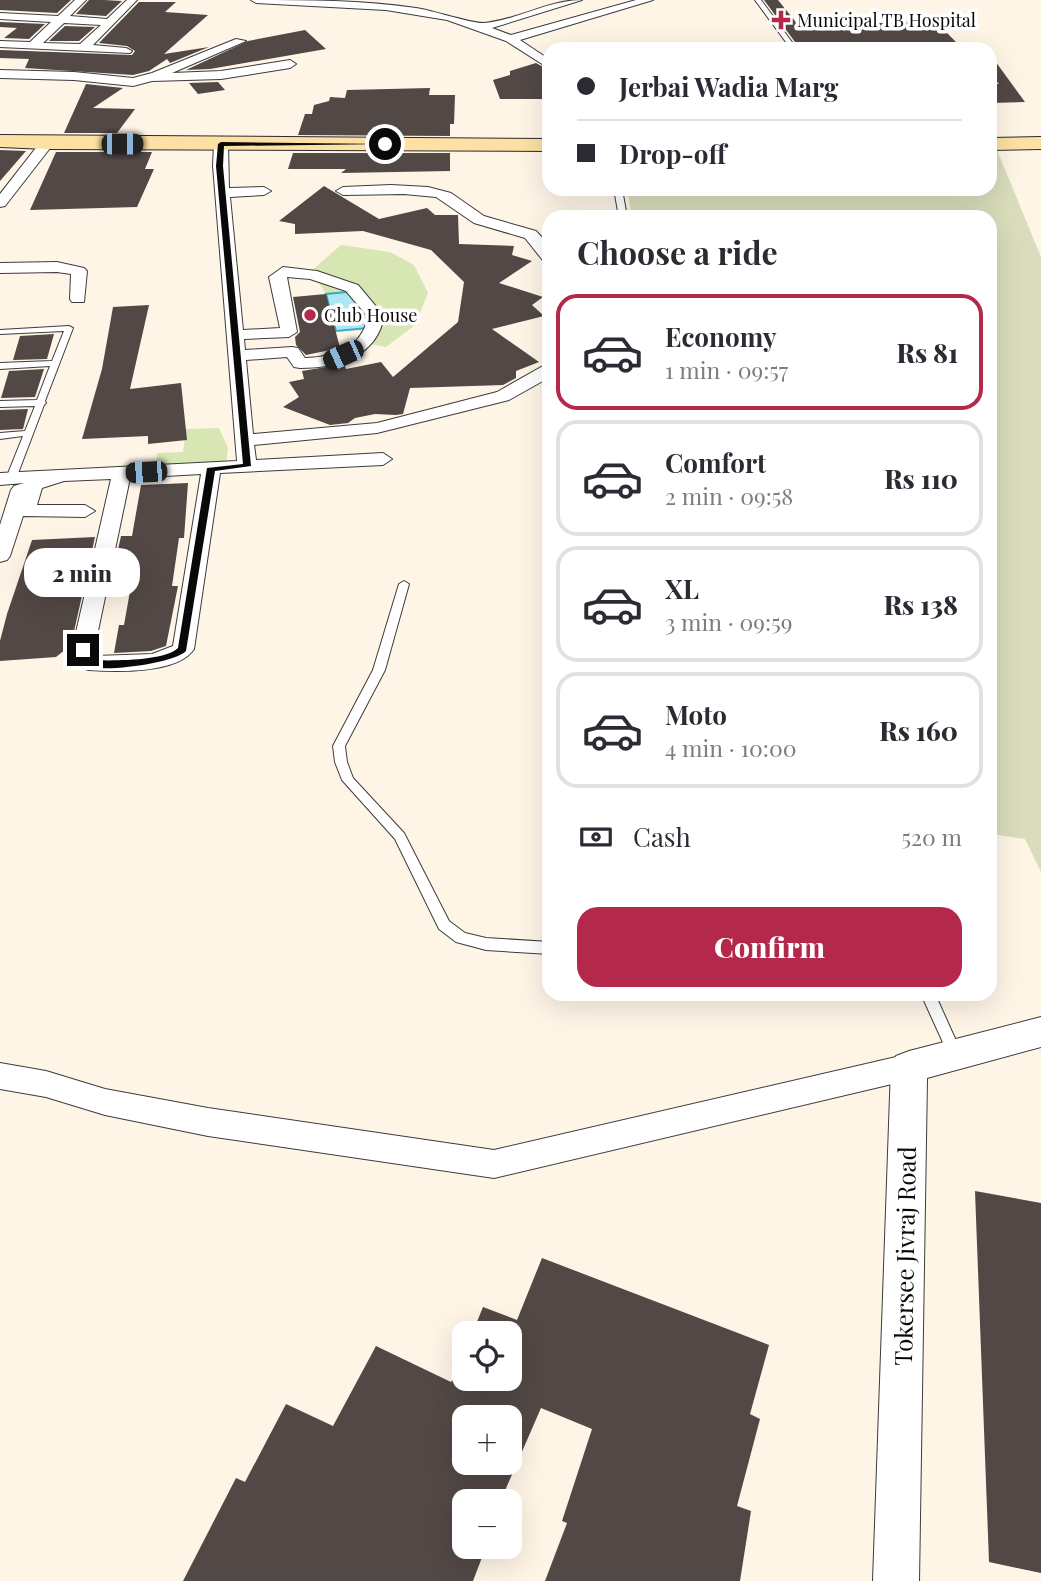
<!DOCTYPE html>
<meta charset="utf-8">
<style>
body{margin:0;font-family:"Playfair Display",serif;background:#f2f2f3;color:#2b2b33;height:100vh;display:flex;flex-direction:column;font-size:26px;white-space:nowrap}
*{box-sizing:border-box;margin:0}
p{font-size:23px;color:#7c7c81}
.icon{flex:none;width:38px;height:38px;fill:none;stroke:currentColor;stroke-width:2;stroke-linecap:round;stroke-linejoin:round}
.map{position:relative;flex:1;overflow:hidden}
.drawer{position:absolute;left:542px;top:210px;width:455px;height:791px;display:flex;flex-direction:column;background:#fff;border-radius:21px;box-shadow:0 7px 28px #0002}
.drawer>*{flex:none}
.banner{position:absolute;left:542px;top:42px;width:455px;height:154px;border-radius:21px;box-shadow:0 7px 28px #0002;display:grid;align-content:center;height:154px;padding:0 35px;background:#fff}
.fabs{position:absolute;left:452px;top:1321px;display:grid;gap:14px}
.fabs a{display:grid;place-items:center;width:70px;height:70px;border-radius:14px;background:#fff;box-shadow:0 7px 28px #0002;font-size:35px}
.end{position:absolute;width:32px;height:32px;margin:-16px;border:9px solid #090909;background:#fff;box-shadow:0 0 0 4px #fff}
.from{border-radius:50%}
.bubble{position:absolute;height:49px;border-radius:21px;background:#fff;box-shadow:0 7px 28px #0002;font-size:23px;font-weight:800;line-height:49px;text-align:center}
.car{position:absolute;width:21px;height:42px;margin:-21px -10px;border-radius:9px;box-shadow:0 0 5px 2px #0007;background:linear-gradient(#222 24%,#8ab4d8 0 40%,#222 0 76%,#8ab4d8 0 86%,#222 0)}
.banner b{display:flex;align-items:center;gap:24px;height:66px;font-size:26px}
.banner b+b{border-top:2px solid #e1e1e2}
.banner i{width:18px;height:18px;background:#2b2b33}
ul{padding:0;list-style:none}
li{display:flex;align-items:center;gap:21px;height:116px;margin:0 14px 10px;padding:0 21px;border:4px solid #e1e1e2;border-radius:21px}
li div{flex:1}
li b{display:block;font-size:26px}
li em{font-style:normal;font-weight:800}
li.on{border-color:#b3284b}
li>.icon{width:63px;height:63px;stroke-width:1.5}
h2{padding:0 35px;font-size:32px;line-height:84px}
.pay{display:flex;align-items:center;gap:18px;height:77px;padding:0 35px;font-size:26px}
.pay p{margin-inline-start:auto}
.cta{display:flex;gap:14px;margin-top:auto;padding:14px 35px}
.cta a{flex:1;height:80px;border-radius:21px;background:#b3284b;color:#fff;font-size:28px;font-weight:800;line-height:80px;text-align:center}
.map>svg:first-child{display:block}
</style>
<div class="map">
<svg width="1041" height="1581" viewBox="0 0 1041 1581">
<rect width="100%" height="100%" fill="#fef5e7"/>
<!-- green -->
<g fill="#d8e6b3">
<polygon points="341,245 390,252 414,265 428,293 415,325 386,347 359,342 368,328 358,291 326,294 311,271"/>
<polygon points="219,428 228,448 226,466 156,469 157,453 183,452 186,429"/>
</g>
<!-- cemetery -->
<polygon fill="#d9ddbb" points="991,150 997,150 1041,257 1041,872 1025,839 991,834 990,217 632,217 627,189 990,189"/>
<!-- water -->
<polygon fill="#aee7f3" stroke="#37abc8" stroke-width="2" points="358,291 368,328 336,331 326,294"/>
<!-- building -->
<g fill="#524846" fill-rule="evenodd">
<polygon points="0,0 71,0 57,13 0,10"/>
<polygon points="89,0 104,0 122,1 106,16 76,14"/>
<polygon points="764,0 778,0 799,26 935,21 957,43 809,49 805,45 798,46"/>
<polygon points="139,2 176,2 165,12 208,15 164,54 209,47 170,63 167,59 149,71 133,75 25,68 29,59 0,58 0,50 132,55 135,51 127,46 99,43"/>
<polygon points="0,22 45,24 29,39 4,38 17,28 0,27"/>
<polygon points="65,26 95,27 79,41 49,41"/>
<polygon points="305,30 326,49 210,69 186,70 248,41"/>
<polygon points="990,54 1025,102 990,103 990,89 999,83 990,80"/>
<polygon points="536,63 550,71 550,99 500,99 493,80 510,75 510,71"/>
<polygon points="218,82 225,90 198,94 189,83"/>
<polygon points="86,84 123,88 93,108 135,109 117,133 64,133"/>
<polygon points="430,88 429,95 455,95 454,124 450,124 450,136 298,135 305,114 312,114 314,105 329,101 330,97 345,98 347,90"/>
<polygon points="0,150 26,151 0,181"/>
<polygon points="56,152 152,152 145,169 154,169 137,207 30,210"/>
<polygon points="293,153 450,153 450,171 341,173 346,169 288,169"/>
<polygon points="324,186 379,219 427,208 435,215 458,215 459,244 514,246 512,255 532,261 499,283 543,297 532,305 544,316 492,329 539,362 516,371 516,378 503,385 410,388 403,414 396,415 375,414 355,418 348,423 330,425 283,407 299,397 289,382 304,379 302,371 344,364 346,369 381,362 393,377 458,322 464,282 431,250 363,231 295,234 295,224 279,221"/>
<polygon points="326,294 340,348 306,355 296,345 295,337 300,332 293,297"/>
<polygon points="149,305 130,389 181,383 187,440 148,444 148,436 82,439 102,369 113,307"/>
<polygon points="54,334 47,359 13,360 20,336"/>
<polygon points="44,369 35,397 1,398 9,371"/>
<polygon points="28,409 23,429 0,430 0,410"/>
<polygon points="188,483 184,538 179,538 172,586 178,586 166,646 151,651 114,653 119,625 124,625 132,580 111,581 121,536 132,536 141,485"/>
<polygon points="95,537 71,645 56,657 0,661 0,641 7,614 32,540"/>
<polygon points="975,1191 1041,1203 1041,1573 989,1562"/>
<path d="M542 1258 769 1345 750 1414 760 1419 737 1506 751 1511 740 1581H545L567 1523 562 1521 592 1429 541 1408 500 1502H464V1547H486L473 1581H183L236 1478 245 1482 286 1404 333 1426 376 1346 451 1382 453 1379H509V1334H472L483 1307 517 1320ZM464 1418H509V1463H464Z"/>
</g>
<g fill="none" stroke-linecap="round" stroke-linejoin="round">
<!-- service casing -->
<g stroke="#3c3c3c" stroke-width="2">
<g id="service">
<polygon points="755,0 761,0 797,49 791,49"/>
<polygon points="990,83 993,82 996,84 990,87"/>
<polygon points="614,189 622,189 627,217 619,217"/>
<polygon points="69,326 73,328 45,401 46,403 44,405 17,476 12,479 9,478 7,476 23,436 0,439 0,433 25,431 35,406 0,407 0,401 37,400 50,366 0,369 0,363 52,361 64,331 0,334 0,330"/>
<polygon points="404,581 409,584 385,670 345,746 347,762 353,778 404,833 449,921 465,933 486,938 550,942 550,954 486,950 456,942 439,929 395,839 342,780 335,762 333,746 373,670 399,584"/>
<polygon points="921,994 935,994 962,1054 960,1058 955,1060 950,1058"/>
</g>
</g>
<!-- minor casing -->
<g stroke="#3c3c3c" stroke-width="2">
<g id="minor">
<path d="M75 0H86L70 16 107 19 127 0H137L93 45 126 48 132 51 130 53 0 47V41L30 42 51 22 0 19V13L58 16ZM64 23 101 25 80 44 43 43Z"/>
<path d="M251 0C306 0 361 0 416 8 431 10 473 24 484 23 518 20 548 0 582 0L492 28 511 35 636 0H653L520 40 550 60V69L506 41 447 20 386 10 256 3Z"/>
<polygon points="236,39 246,41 172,73 221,71 290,60 296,64 290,68 221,79 152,81 133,86 74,80 0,78 0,70 74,72 133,78 152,73"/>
<polygon points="47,139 54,143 5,206 0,207 0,194 42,140"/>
<path d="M221 140 228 144 229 188 264 187 271 191 264 195 230 197 243 330 280 328 269 277 283 267 317 271 358 285 384 316C377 357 337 368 300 368L294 367 287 357 246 360 253 434 377 423 497 392 550 362V377L509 400 377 433 254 445 256 460 383 453 392 459 383 465 220 473 194 649C178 674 115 672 89 670 79 668 72 661 72 650L111 479 64 481 42 488 37 505H85L95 511 85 517 23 516 10 556 7 560 0 562V525L11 490 14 486 24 483 0 485V473L237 461 213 166 214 144ZM287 277 310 279 346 291 368 317C361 349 335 357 305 358L298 348 292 347 245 350 244 339 289 337 297 332ZM201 474 173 646 152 654 95 656 94 650 130 478Z"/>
<polygon points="391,185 428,187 451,193 484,216 536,231 550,246 550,264 545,263 525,238 474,223 436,197 404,194 343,195 336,191 343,187"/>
<polygon points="57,262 84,268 87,271 84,302 72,302 70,299 71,274 57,272 0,273 0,263"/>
<polygon points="909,1054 919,1058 924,1067 919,1076 909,1080 494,1178 208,1136 105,1115 46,1097 0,1089 0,1063 46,1071 105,1089 208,1108 494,1150"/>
</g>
</g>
<!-- tertiary casing -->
<g stroke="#3c3c3c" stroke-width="2">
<polygon id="tertiary" points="1041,1017 1041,1047 927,1078 919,1581 873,1581 891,1067 896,1056 909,1051"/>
</g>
<!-- secondary casing -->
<g stroke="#2b2b2b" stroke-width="2">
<g id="secondary">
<polygon points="0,135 550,139 550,151 47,149 0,147"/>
<polygon points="1041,137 1041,149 990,150 990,138"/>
</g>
</g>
<!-- service -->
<use href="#service" fill="#fff" fill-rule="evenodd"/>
<!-- minor -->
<use href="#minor" fill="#fff" fill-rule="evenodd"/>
<!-- tertiary -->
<use href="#tertiary" fill="#fff" fill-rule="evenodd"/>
<!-- secondary -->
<use href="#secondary" fill="#fce0a4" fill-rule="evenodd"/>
</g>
<!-- route -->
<path fill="#090909" d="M221 142 388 144 224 146 223 166 251 466 215 471 186 651C175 663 99 674 85 665 83 664 79 658 78 656L80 647H87L92 660C111 661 165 661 178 648L207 468 243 464 216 166 218 144Z"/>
<!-- markers -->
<g fill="#b3284b" stroke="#fff" stroke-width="2.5">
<path d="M777.5 9.5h7v7h7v7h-7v7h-7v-7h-7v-7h7z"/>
<circle cx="310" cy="315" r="7"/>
</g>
<g text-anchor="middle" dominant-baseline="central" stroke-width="7" stroke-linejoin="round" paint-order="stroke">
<!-- far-poi labels -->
<g font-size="18" fill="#090909" stroke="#fff" text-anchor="start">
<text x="797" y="20">Municipal TB Hospital</text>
<text x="324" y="315">Club House</text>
</g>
<!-- near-street labels -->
<g font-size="24" fill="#090909" stroke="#fff">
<text transform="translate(904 1256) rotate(-89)">Tokersee Jivraj Road</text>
</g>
</g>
</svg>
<div class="fabs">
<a><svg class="icon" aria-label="locate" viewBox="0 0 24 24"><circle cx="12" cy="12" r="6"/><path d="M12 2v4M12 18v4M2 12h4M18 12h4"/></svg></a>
<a>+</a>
<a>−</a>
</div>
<i class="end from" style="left:385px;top:144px"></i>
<i class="end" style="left:83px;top:650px"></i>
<div class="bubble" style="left:24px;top:548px;width:116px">2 min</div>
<i class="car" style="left:122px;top:144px;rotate:90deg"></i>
<i class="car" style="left:343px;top:355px;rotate:246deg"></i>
<i class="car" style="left:146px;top:472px;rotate:267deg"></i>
<div class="banner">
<b><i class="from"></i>Jerbai Wadia Marg</b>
<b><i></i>Drop-off</b>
</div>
<section class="drawer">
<h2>Choose a ride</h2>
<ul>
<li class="on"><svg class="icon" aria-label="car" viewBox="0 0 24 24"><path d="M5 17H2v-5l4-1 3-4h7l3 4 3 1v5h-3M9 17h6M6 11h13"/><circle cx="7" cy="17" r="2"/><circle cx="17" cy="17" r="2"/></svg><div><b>Economy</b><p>1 min · 09:57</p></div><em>Rs 81</em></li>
<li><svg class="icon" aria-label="car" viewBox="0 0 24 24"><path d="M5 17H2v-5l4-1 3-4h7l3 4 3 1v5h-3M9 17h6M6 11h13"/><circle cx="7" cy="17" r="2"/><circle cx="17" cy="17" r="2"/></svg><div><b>Comfort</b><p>2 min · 09:58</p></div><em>Rs 110</em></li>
<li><svg class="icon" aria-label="car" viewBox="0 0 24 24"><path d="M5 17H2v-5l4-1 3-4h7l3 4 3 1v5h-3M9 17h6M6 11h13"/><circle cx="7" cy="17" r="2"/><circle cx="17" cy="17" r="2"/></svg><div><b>XL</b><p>3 min · 09:59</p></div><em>Rs 138</em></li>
<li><svg class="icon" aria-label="car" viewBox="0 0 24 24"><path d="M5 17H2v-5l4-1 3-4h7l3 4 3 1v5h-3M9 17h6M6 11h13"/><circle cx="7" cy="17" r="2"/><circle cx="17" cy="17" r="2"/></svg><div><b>Moto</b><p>4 min · 10:00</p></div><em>Rs 160</em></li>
</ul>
<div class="pay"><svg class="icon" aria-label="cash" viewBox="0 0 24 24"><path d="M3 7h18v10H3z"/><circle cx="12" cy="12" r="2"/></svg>Cash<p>520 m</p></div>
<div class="cta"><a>Confirm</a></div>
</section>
</div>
